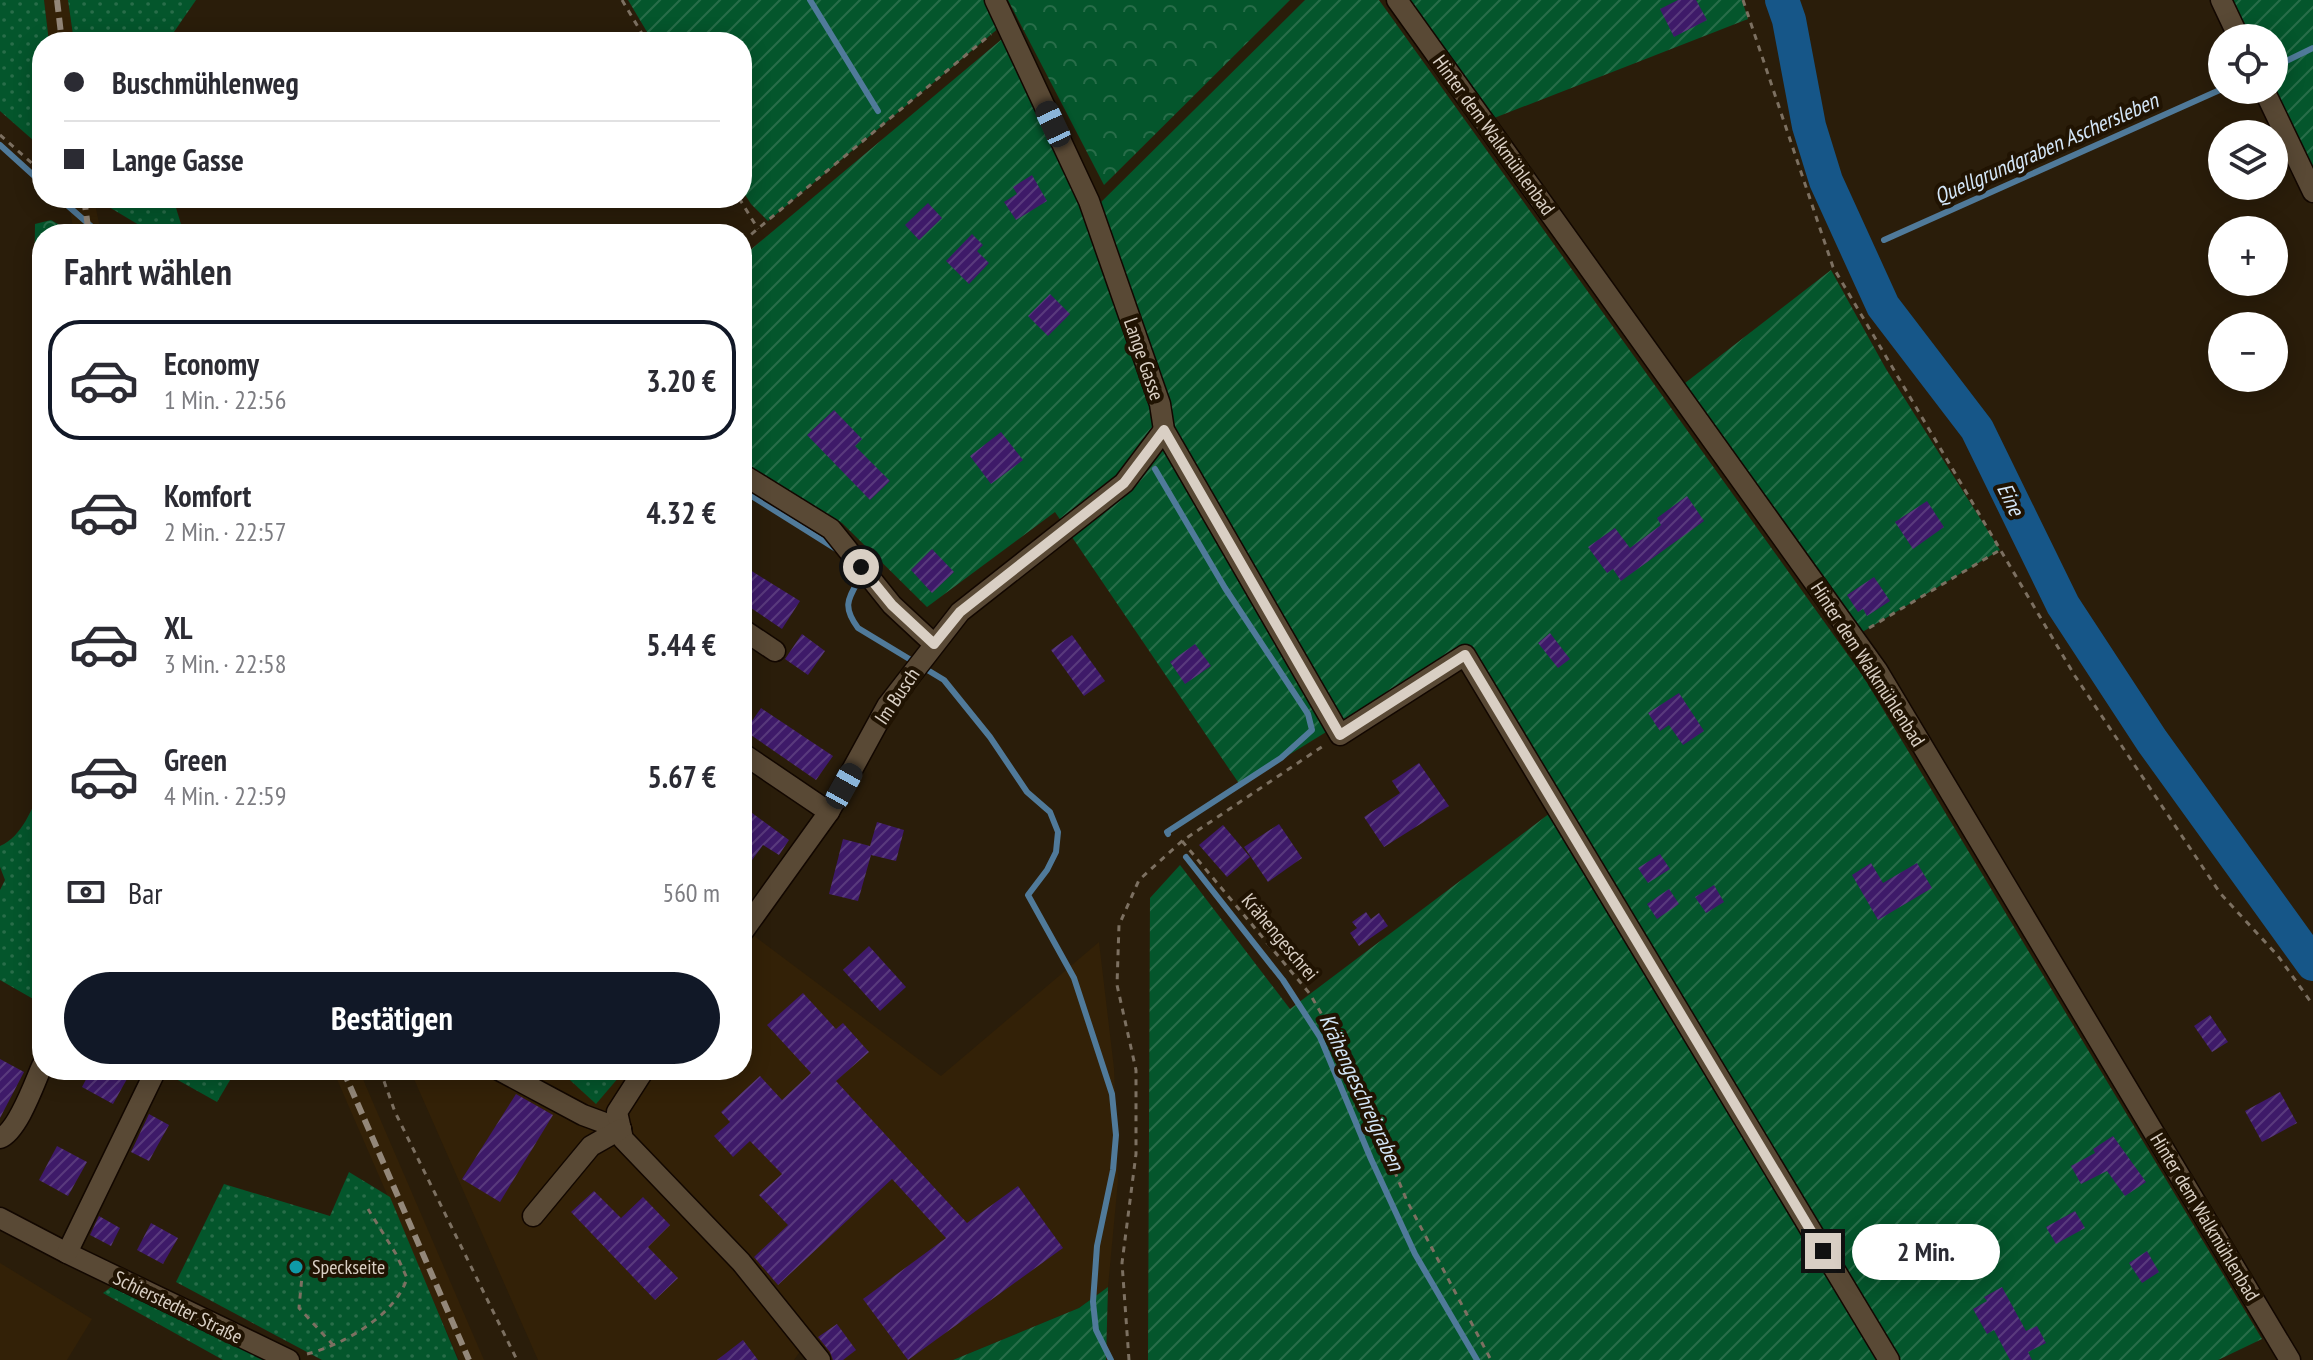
<!DOCTYPE html>
<html lang="de">
<meta charset="utf-8">
<style>
body{margin:0;font-family:"PT Sans Narrow",sans-serif;background:#f7f7f7;color:#2b2b33;height:100vh;display:flex;flex-direction:column;font-size:30px;white-space:nowrap}
*{box-sizing:border-box;margin:0}
p{font-size:26px;color:#7c7c81}
.icon{flex:none;width:44px;height:44px;fill:none;stroke:currentColor;stroke-width:2;stroke-linecap:round;stroke-linejoin:round}
.map{position:relative;flex:1;overflow:hidden}
.sheet{position:absolute;left:32px;top:224px;width:720px;height:856px;display:flex;flex-direction:column;background:#fff;border-radius:32px;box-shadow:0 4px 20px #0003}
.sheet>*{flex:none}
.banner{position:absolute;left:32px;top:32px;width:720px;height:176px;border-radius:32px;box-shadow:0 4px 20px #0003;display:grid;align-content:center;height:176px;padding:0 32px;background:#fff}
.fabs{position:absolute;left:2208px;top:24px;display:grid;gap:16px}
.fabs a{display:grid;place-items:center;width:80px;height:80px;border-radius:50%;background:#fff;box-shadow:0 4px 20px #0003;font-size:40px}
.end{position:absolute;width:36px;height:36px;margin:-18px;border:10px solid #d9cfc4;background:#111;box-shadow:0 0 0 4px #111}
.from{border-radius:50%}
.bubble{position:absolute;height:56px;border-radius:28px;background:#fff;box-shadow:0 4px 20px #0003;font-size:26px;font-weight:700;line-height:56px;text-align:center}
.car{position:absolute;width:24px;height:48px;margin:-24px -12px;border-radius:10px;box-shadow:0 0 6px 2px #0007;background:linear-gradient(#222 24%,#8ab4d8 0 40%,#222 0 76%,#8ab4d8 0 86%,#222 0)}
.banner b{display:flex;align-items:center;gap:28px;height:76px;font-size:30px}
.banner b+b{border-top:2px solid #e1e1e2}
.banner i{width:20px;height:20px;background:#2b2b33}
ul{padding:0;list-style:none}
li{display:flex;align-items:center;gap:24px;height:120px;margin:0 16px 12px;padding:0 16px;border:4px solid transparent;border-radius:32px}
li div{flex:1}
li b{display:block;font-size:30px}
li em{font-style:normal;font-weight:700}
li.selected{border-color:#111827}
li>.icon{width:72px;height:72px;stroke-width:1.5}
h2{padding:0 32px;font-size:36px;line-height:96px}
.pay{display:flex;align-items:center;gap:20px;height:88px;padding:0 32px;font-size:30px}
.pay p{margin-inline-start:auto}
.cta{display:flex;gap:16px;margin-top:auto;padding:16px 32px}
.cta a{flex:1;height:92px;border-radius:48px;background:#111827;color:#fff;font-size:32px;font-weight:700;line-height:92px;text-align:center}
.map>svg:first-child{display:block}
</style>
<div class="map">
<svg width="2313" height="1360" viewBox="0 0 2313 1360">
<defs>
<pattern id="grass-dots" width="8" height="8" patternUnits="userSpaceOnUse" patternTransform="scale(2)"><rect width="8" height="8" fill="#04562c"/><path d="M2 2h.1M6 6h.1" fill="none" stroke="#286d49" stroke-width="1.8" stroke-linecap="round"/></pattern>
<pattern id="forest-crowns" width="20" height="18" patternUnits="userSpaceOnUse" patternTransform="scale(2)"><rect width="20" height="18" fill="#04562c"/><path d="M2 6a3 3 0 1 1 6 0M12 15a3 3 0 1 1 6 0" fill="none" stroke="#286d49"/></pattern>
<pattern id="garden-furrows" width="10" height="10" patternUnits="userSpaceOnUse" patternTransform="scale(2)"><rect width="10" height="10" fill="#04562c"/><path d="M-1 1l2-2M0 10L10 0M9 11l2-2" fill="none" stroke="#286d49"/></pattern>
<pattern id="building-hatch" width="6" height="6" patternUnits="userSpaceOnUse" patternTransform="scale(2)"><rect width="6" height="6" fill="#3e1a69"/><path d="M-1 1l2-2M0 6l6-6M5 7l2-2" fill="none" stroke="#593a7d"/></pattern>
</defs>
<rect width="100%" height="100%" fill="#2a1d0a"/>
<!-- built -->
<g fill="#332107">
<polygon points="44,0 68,0 74,42 49,42"/>
<polygon points="68,198 94,198 101,234 74,234"/>
<polygon points="745,929 941,1076 1099,942 1114,1068 1118,1181 1108,1287 1079,1308 953,1360 818,1360 806,1343 794,1360 538,1360 410,1070 559,1070 596,1103 625,1070 742,1070 742,933"/>
<polygon points="333,1070 359,1070 484,1360 459,1360"/>
<polygon points="0,1263 92,1319 67,1360 0,1360"/>
</g>
<!-- grass -->
<g fill="url(#grass-dots)">
<polygon points="0,0 44,0 49,42 42,42 42,148 0,111"/>
<polygon points="68,0 196,0 167,42 74,42"/>
<polygon points="94,198 173,198 184,234 154,234"/>
<path d="M42 788V1004L0 980V890L5 880 0 867V846C23 836 31 809 42 788Z"/>
<polygon points="160,1070 236,1070 217,1102"/>
<polygon points="559,1070 625,1070 596,1104"/>
<polygon points="349,1172 390,1197 458,1360 322,1360 176,1282 224,1184 330,1216"/>
<polygon points="111,1287 271,1360 223,1360 103,1293"/>
</g>
<!-- forest -->
<g fill="url(#forest-crowns)">
<polygon points="1008,0 1290,0 1104,185"/>
<polygon points="51,220 70,231 71,234 42,234 42,441 34,412 33,385 35,224"/>
</g>
<!-- garden -->
<g fill="url(#garden-furrows)">
<polygon points="628,0 995,0 1006,22 768,221 751,204 742,190 742,42 653,42"/>
<polygon points="1305,0 1379,0 1863,676 2262,1339 2218,1360 1148,1360 1150,898 1180,865 1290,1009 1562,804 1466,646 1240,785 1055,512 927,607 842,523 742,463 742,257 1002,39 1088,215"/>
<polygon points="1397,0 1742,0 1748,19 1484,122"/>
<polygon points="2227,0 2313,0 2313,177 2274,90 2274,38 2245,38"/>
<polygon points="1831,270 1886,369 2000,550 1854,637 1676,390"/>
<polygon points="1108,1287 1106,1360 953,1360 1079,1308"/>
</g>
<g fill="none" stroke-linecap="round" stroke-linejoin="round">
<!-- stream -->
<g stroke="#507a9a" stroke-width="6">
<polyline points="810,0 878,111"/>
<polyline points="2280,64 2313,48"/>
<polyline points="0,145 42,183"/>
<polyline points="59,198 100,234"/>
<polyline points="1884,240 2222,89"/>
<polyline points="1155,469 1225,588 1308,714 1312,730 1281,758 1167,832 1168,834"/>
<polyline points="742,490 836,549"/>
<path d="M861 576C849 598 841 605 858 628L944 680 990 737 1027 792 1050 812 1058 832 1056 852 1047 870 1028 895 1074 978 1112 1094 1116 1135 1113 1170 1097 1246 1093 1302 1096 1330 1111 1360"/>
<polyline points="1186,857 1283,980 1320,1037 1371,1159 1415,1254 1477,1360"/>
</g>
<!-- river -->
<polyline stroke="#165688" stroke-width="34" points="1782,0 1789,20 1809,126 1826,181 1883,306 1977,429 2063,605 2152,741 2313,964"/>
</g>
<!-- building -->
<g fill="url(#building-hatch)">
<polygon points="1678,0 1696,0 1707,20 1674,37 1660,9"/>
<polygon points="1032,175 1047,201 1016,220 1004,202 1017,194 1013,187"/>
<polygon points="928,203 942,218 919,240 905,225"/>
<polygon points="972,234 983,245 977,251 989,263 969,284 946,261"/>
<polygon points="1050,294 1070,314 1048,336 1028,316"/>
<polygon points="834,410 862,439 855,446 890,481 870,500 807,435"/>
<polygon points="1001,432 1023,460 991,484 970,456"/>
<polygon points="1687,496 1704,521 1621,581 1613,569 1607,573 1588,547 1615,528 1630,548 1661,525 1657,518"/>
<polygon points="1927,501 1944,527 1913,549 1895,522"/>
<polygon points="932,549 954,572 932,593 911,570"/>
<polygon points="742,565 800,601 782,629 742,602"/>
<polygon points="1874,577 1890,601 1867,616 1863,609 1858,612 1847,595"/>
<polygon points="1550,633 1570,659 1558,668 1538,643"/>
<polygon points="802,634 825,651 808,675 785,659"/>
<polygon points="1072,635 1105,681 1084,696 1051,650"/>
<polygon points="1195,644 1211,666 1185,684 1170,662"/>
<polygon points="1679,693 1704,731 1683,745 1669,725 1660,731 1648,713"/>
<polygon points="761,708 833,756 816,780 745,731"/>
<polygon points="1419,763 1449,806 1384,847 1364,817 1400,793 1392,781"/>
<polygon points="748,810 789,840 779,855 763,845 742,874 742,819"/>
<polygon points="877,822 904,830 896,861 871,855 858,901 829,894 843,839 870,846"/>
<polygon points="1279,824 1302,858 1268,882 1244,847"/>
<polygon points="1223,825 1250,857 1227,877 1199,845"/>
<polygon points="1660,854 1670,869 1648,883 1638,868"/>
<polygon points="1871,863 1883,883 1917,863 1932,888 1878,920 1852,875"/>
<polygon points="1714,885 1724,902 1706,913 1695,897"/>
<polygon points="1669,889 1679,904 1657,919 1647,904"/>
<polygon points="1366,912 1371,919 1379,913 1388,926 1359,946 1350,933 1357,928 1352,922"/>
<polygon points="869,946 906,987 880,1011 843,970"/>
<polygon points="803,993 836,1029 843,1023 869,1052 836,1081 967,1223 1018,1186 1063,1248 908,1360 863,1299 946,1238 892,1179 778,1285 754,1257 788,1225 759,1195 782,1174 750,1141 733,1157 714,1136 730,1122 721,1112 760,1076 782,1100 811,1073 767,1025"/>
<polygon points="2210,1015 2228,1042 2212,1052 2194,1026"/>
<polygon points="0,1059 24,1072 0,1118"/>
<polygon points="91,1070 132,1070 113,1104 82,1087"/>
<polygon points="2280,1092 2297,1123 2262,1142 2245,1111"/>
<polygon points="516,1094 553,1115 500,1202 462,1179"/>
<polygon points="149,1114 169,1125 149,1161 131,1152"/>
<polygon points="2113,1136 2146,1182 2125,1196 2107,1171 2081,1184 2071,1166 2095,1153 2093,1149"/>
<polygon points="57,1146 87,1162 68,1196 39,1180"/>
<polygon points="594,1191 621,1218 643,1197 670,1225 648,1247 678,1278 655,1300 571,1212"/>
<polygon points="2075,1211 2085,1228 2056,1244 2046,1227"/>
<polygon points="99,1216 120,1228 111,1246 90,1235"/>
<polygon points="151,1223 178,1238 163,1264 137,1250"/>
<polygon points="2147,1251 2159,1272 2142,1283 2129,1263"/>
<polygon points="2002,1287 2026,1331 2037,1326 2046,1343 2028,1352 2032,1360 2010,1360 1994,1330 1987,1334 1973,1309 1987,1301 1984,1297"/>
<polygon points="837,1324 856,1350 843,1360 833,1360 830,1352 818,1337"/>
<polygon points="743,1340 758,1360 717,1360"/>
</g>
<g fill="none" stroke-linecap="round" stroke-linejoin="round">
<!-- minor casing -->
<g stroke="#120700" stroke-width="23">
<g id="minor">
<polyline points="995,0 1089,201 1160,404 1164,430 1340,735 1465,655 1889,1360"/>
<polyline points="1397,0 1877,670 2290,1360"/>
<polyline points="2221,0 2239,38"/>
<polyline points="2264,90 2313,192"/>
<polyline points="742,474 831,529 892,605 934,644"/>
<polyline points="742,629 775,651"/>
<polyline points="742,753 829,812"/>
<polyline points="742,933 829,812 887,706 960,612 1124,483 1164,430"/>
<polyline points="499,1070 583,1115 621,1129"/>
<polyline points="644,1070 617,1112 623,1139 741,1262 820,1360"/>
<path d="M0 1138C18 1131 34 1084 42 1066"/>
<polyline points="533,1216 591,1146 621,1129"/>
<polyline points="0,1218 67,1253 289,1360"/>
<polyline points="67,1253 153,1076"/>
</g>
</g>
<!-- path -->
<g stroke="#7c7061" stroke-width="3" stroke-dasharray="6 6" stroke-linecap="butt">
<polyline points="622,0 647,42"/>
<polyline points="1743,0 1833,267 2075,676 2220,893 2278,956 2313,1005"/>
<polyline points="0,135 42,172"/>
<polyline points="739,198 758,229"/>
<polyline points="742,242 991,34"/>
<polyline points="1869,628 2000,550"/>
<polyline points="1182,841 1310,994 1349,1062 1407,1201 1491,1360"/>
<polyline points="380,1070 395,1112 517,1360"/>
<polyline points="298,1270 302,1276 299,1308 335,1347"/>
<path d="M307 1354C343 1345 396 1315 407 1278L396 1254 368 1209"/>
<polyline points="1129,1360 1122,1263 1136,1154 1136,1070 1117,985 1119,925 1139,880 1182,841 1323,746"/>
</g>
<!-- minor -->
<use href="#minor" stroke="#594935" stroke-width="20"/>
<!-- rail -->
<g stroke="#938779" stroke-width="6" stroke-dasharray="12 6" stroke-linecap="butt">
<polyline points="57,0 62,42"/>
<polyline points="84,198 89,234"/>
<polyline points="343,1070 469,1360"/>
</g>
</g>
<g fill="none" stroke-linecap="round" stroke-linejoin="round">
<!-- route -->
<polyline stroke="#d9cfc4" stroke-width="10" points="861,567 892,605 934,644 960,612 1124,483 1164,430 1340,735 1465,655 1823,1251"/>
</g>
<!-- markers -->
<circle fill="#0f9aa8" stroke="#201302" stroke-width="3" cx="296" cy="1267" r="8"/>
<g text-anchor="middle" dominant-baseline="central" stroke-width="8" stroke-linejoin="round" paint-order="stroke">
<!-- street labels -->
<g font-size="20" fill="#d9cfc4" stroke="#201302">
<text transform="translate(1494 135) rotate(54)">Hinter dem Walkmühlenbad</text>
<text transform="translate(1144 359) rotate(71)">Lange Gasse</text>
<text transform="translate(1868 664) rotate(57)">Hinter dem Walkmühlenbad</text>
<text transform="translate(897 696) rotate(-56)">Im Busch</text>
<text transform="translate(1280 937) rotate(50)">Krähengeschrei</text>
<text transform="translate(2205 1217) rotate(59)">Hinter dem Walkmühlenbad</text>
<text transform="translate(178 1307) rotate(26)">Schierstedter Straße</text>
</g>
<!-- poi labels -->
<g font-size="20" fill="#d9cfc4" stroke="#201302" text-anchor="start">
<text x="312" y="1267">Speckseite</text>
</g>
<!-- water labels -->
<g font-size="22" font-style="italic" fill="#d4e7f9" stroke="#201302">
<text transform="translate(2046 148) rotate(-24)">Quellgrundgraben Aschersleben</text>
<text transform="translate(2011 499) rotate(64)">Eine</text>
<text transform="translate(1362 1092) rotate(65)">Krähengeschreigraben</text>
</g>
</g>
</svg>
<div class="fabs">
<a><svg class="icon" aria-label="locate" viewBox="0 0 24 24"><circle cx="12" cy="12" r="6"/><path d="M12 2v4M12 18v4M2 12h4M18 12h4"/></svg></a>
<a><svg class="icon" aria-label="layers" viewBox="0 0 24 24"><path d="M12 4l9 5-9 5-9-5zM3 14l9 5 9-5"/></svg></a>
<a>+</a>
<a>−</a>
</div>
<i class="end from" style="left:861px;top:567px"></i>
<i class="end" style="left:1823px;top:1251px"></i>
<div class="bubble" style="left:1852px;top:1224px;width:148px">2 Min.</div>
<i class="car" style="left:1053px;top:124px;rotate:335deg"></i>
<i class="car" style="left:844px;top:786px;rotate:29deg"></i>
<div class="banner">
<b><i class="from"></i>Buschmühlenweg</b>
<b><i></i>Lange Gasse</b>
</div>
<section class="sheet">
<h2>Fahrt wählen</h2>
<ul>
<li class="selected"><svg class="icon" aria-label="car" viewBox="0 0 24 24"><path d="M5 17H2v-5l4-1 3-4h7l3 4 3 1v5h-3M9 17h6M6 11h13"/><circle cx="7" cy="17" r="2"/><circle cx="17" cy="17" r="2"/></svg><div><b>Economy</b><p>1 Min. · 22:56</p></div><em>3.20 €</em></li>
<li><svg class="icon" aria-label="car" viewBox="0 0 24 24"><path d="M5 17H2v-5l4-1 3-4h7l3 4 3 1v5h-3M9 17h6M6 11h13"/><circle cx="7" cy="17" r="2"/><circle cx="17" cy="17" r="2"/></svg><div><b>Komfort</b><p>2 Min. · 22:57</p></div><em>4.32 €</em></li>
<li><svg class="icon" aria-label="car" viewBox="0 0 24 24"><path d="M5 17H2v-5l4-1 3-4h7l3 4 3 1v5h-3M9 17h6M6 11h13"/><circle cx="7" cy="17" r="2"/><circle cx="17" cy="17" r="2"/></svg><div><b>XL</b><p>3 Min. · 22:58</p></div><em>5.44 €</em></li>
<li><svg class="icon" aria-label="car" viewBox="0 0 24 24"><path d="M5 17H2v-5l4-1 3-4h7l3 4 3 1v5h-3M9 17h6M6 11h13"/><circle cx="7" cy="17" r="2"/><circle cx="17" cy="17" r="2"/></svg><div><b>Green</b><p>4 Min. · 22:59</p></div><em>5.67 €</em></li>
</ul>
<div class="pay"><svg class="icon" aria-label="cash" viewBox="0 0 24 24"><path d="M3 7h18v10H3z"/><circle cx="12" cy="12" r="2"/></svg>Bar<p>560 m</p></div>
<div class="cta"><a>Bestätigen</a></div>
</section>
</div>
